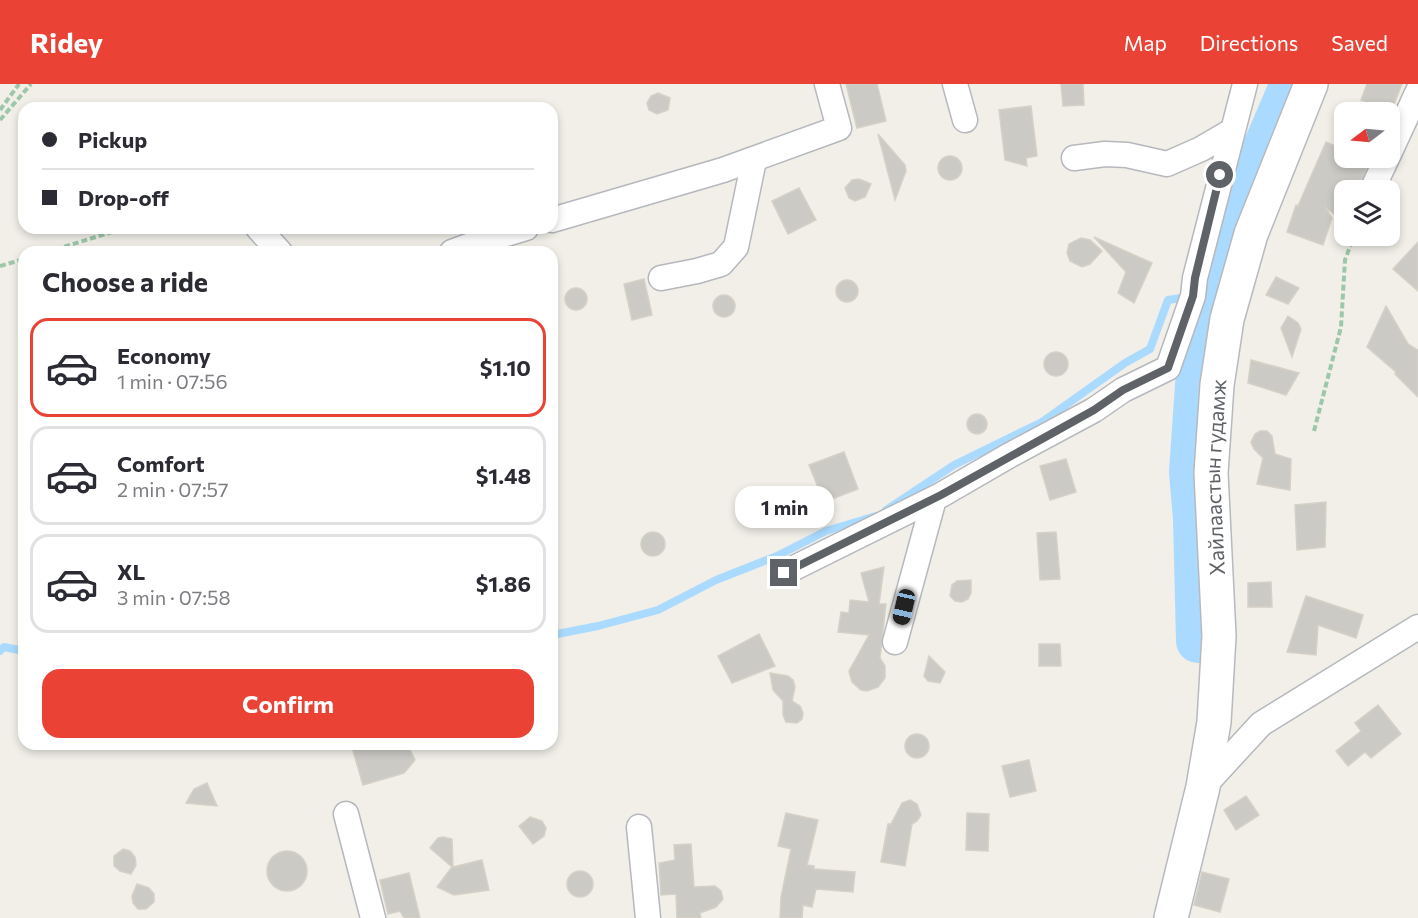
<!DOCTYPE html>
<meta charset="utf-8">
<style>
body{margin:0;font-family:Commissioner,sans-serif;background:#f7f7f7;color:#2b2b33;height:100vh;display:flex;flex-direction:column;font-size:22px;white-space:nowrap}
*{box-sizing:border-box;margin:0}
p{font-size:20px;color:#7c7c81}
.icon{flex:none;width:33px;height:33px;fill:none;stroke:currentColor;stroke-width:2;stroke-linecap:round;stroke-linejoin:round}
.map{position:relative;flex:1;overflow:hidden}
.sheet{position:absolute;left:18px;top:162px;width:540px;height:504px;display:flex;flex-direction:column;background:#fff;border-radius:18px;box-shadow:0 3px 9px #0003}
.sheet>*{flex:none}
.top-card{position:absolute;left:18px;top:18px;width:540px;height:132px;border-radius:18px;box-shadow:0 3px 9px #0003;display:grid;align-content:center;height:132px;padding:0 24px;background:#fff}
.needle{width:39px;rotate:254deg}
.controls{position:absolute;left:1334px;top:18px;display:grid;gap:12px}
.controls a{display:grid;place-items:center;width:66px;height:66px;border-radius:12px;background:#fff;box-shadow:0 3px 9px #0003;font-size:30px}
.end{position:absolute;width:27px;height:27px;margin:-14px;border:8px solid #5f6368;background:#fff;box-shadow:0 0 0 3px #fff}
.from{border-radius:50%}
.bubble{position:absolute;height:42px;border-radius:18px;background:#fff;box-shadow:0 3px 9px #0003;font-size:20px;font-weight:700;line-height:42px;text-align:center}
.car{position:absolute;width:18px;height:36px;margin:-18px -9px;border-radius:8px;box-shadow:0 0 4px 2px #0007;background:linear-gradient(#222 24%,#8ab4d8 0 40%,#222 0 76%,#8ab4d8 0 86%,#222 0)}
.top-card b{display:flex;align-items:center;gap:21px;height:57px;font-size:22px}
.top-card b+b{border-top:2px solid #e1e1e2}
.top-card i{width:15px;height:15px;background:#2b2b33}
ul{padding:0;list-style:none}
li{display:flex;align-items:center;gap:18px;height:99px;margin:0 12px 9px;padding:0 12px;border:3px solid #e1e1e2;border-radius:18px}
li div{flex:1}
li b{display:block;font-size:22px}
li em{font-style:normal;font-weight:700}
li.active{border-color:#ea4335}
li>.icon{width:54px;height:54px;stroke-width:1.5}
h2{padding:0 24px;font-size:27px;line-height:72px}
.primary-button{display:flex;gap:12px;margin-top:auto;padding:12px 24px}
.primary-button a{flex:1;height:69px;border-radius:18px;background:#ea4335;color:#fff;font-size:24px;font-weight:700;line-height:69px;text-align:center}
header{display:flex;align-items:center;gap:36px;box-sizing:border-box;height:84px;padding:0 30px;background:#ea4335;color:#fff}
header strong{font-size:28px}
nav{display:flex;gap:33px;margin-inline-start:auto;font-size:21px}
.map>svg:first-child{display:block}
</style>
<header>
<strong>Ridey</strong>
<nav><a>Map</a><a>Directions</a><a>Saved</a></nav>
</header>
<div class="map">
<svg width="1418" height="834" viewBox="0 0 1418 834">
<rect width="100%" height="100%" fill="#f1efe8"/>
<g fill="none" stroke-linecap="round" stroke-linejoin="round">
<!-- stream -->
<g stroke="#aadaff" stroke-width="8">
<polyline points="886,426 954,381 1042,338 1125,279 1150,265 1168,216 1193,212 1210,203"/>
<polyline points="552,551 598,542 658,526 716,496 777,472 826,447 876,432"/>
<polyline points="0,567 4,563 24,567"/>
</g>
<!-- river -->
<polyline stroke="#aadaff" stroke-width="44" points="1198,557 1195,435 1191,388 1200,258 1211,195 1228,149 1292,0"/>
</g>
<!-- building -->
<g fill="#cccac5" stroke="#d6d1c6" stroke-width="1.5">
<polygon points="846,0 877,0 886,37 857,44"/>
<polygon points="1061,0 1083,0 1084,21 1063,22"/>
<polygon points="1367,0 1402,0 1391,28 1361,16"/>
<polygon points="658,9 670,14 668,26 657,30 649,26 647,19 651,12"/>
<polygon points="1031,22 1037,72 1026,74 1027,82 1005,76 999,26"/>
<polygon points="878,50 905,81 906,87 895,116"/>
<polygon points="1326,58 1344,66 1344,74 1371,74 1357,106 1343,106 1334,130 1325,123 1332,134 1323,161 1287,148 1296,121 1298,122"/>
<circle cx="950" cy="84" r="12"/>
<polygon points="859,95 871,100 865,113 855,117 849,114 845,104 852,96"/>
<polygon points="799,104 816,136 788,150 772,117"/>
<polygon points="1094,153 1152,179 1134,219 1118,209 1126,188"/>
<polygon points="1081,154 1090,156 1102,167 1090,180 1082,183 1070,177 1067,169 1069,160"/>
<polygon points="1418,158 1418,207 1393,185"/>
<polygon points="1276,193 1299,204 1288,220 1266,211"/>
<polygon points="644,195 652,231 632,236 624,200"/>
<circle cx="847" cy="207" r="11"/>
<circle cx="576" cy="215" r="11"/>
<circle cx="724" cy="222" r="11"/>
<polygon points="1386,222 1408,260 1418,266 1418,313 1395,290 1396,288 1367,263"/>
<polygon points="1288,232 1298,239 1301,245 1292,273 1281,244"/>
<circle cx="1056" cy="280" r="12"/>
<polygon points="1251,276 1299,289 1286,311 1248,299"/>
<circle cx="977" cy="340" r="10"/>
<polygon points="1260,347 1267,347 1272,352 1275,370 1291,375 1290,406 1257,400 1263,374 1254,365 1251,358 1255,350"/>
<polygon points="844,368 858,405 824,418 809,381"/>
<polygon points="1066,375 1076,408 1050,416 1040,382"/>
<polygon points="1326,418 1325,463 1297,466 1295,421"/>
<polygon points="1056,448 1060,495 1040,496 1037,449"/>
<circle cx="653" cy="460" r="12"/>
<polygon points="884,483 879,520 886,520 880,574 885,582 885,594 878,603 867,607 861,606 852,598 849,587 869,551 838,548 841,528 849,529 850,516 869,518 861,489"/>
<polygon points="971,496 971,509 968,515 962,518 955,517 950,512 952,501 957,497"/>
<polygon points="1271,498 1272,523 1248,523 1248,499"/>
<polygon points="1306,512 1363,531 1356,554 1318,541 1316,571 1287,568"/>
<polygon points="759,550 775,582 732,599 718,572"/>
<polygon points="1039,560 1060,560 1061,582 1039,582"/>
<polygon points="929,572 945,588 940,599 928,597 924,592"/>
<polygon points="770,589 788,592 793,596 795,603 792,617 800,622 803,629 802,635 797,639 786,638 783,631 783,617 773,606"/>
<polygon points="1378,621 1401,650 1371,674 1365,668 1348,682 1336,667 1361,647 1355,639"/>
<circle cx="917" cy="662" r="12"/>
<polygon points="351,660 404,660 409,664 415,676 404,689 363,701"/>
<polygon points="1029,676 1036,707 1010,713 1002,682"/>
<polygon points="207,699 217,722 186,719 194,705"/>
<polygon points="1246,712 1259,731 1236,746 1224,726"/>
<polygon points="910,716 917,720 921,731 917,737 912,740 905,782 881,778 888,740 891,740 902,719"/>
<polygon points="786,729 818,736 807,781 814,782 814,785 855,788 853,808 816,805 812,823 803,821 802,834 780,834 781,813 791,765 778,762"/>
<polygon points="967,729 989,730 988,767 966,766"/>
<polygon points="530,733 542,737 546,744 544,752 533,760 519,742"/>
<polygon points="443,753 452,755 453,783 482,776 489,806 454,811 437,803 452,783 430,764 438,754"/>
<polygon points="691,760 694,803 715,802 721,807 723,815 716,823 700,829 701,834 677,834 676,810 661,811 659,779 675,776 674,761"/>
<polygon points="123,765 130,767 135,773 136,781 131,790 120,787 114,782 114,772"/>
<circle cx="287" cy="787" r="20"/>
<circle cx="580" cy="800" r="13"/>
<polygon points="1202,788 1229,795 1220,828 1194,821"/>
<polygon points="409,789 420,834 404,834 400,827 388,830 380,796"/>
<polygon points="137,800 149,804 154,810 154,818 146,825 138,825 133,819 132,812"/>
</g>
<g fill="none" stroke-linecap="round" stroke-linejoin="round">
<!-- street casing -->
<g stroke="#b5b8bc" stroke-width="27">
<g id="street">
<polyline points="955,0 965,36"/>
<polyline points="1389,70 1418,7"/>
<polyline points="1074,74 1105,70 1127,71 1167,80 1201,65 1232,47"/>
<polyline points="1372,106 1387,74"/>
<polyline points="552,136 723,86 839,44 827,0"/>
<polyline points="258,144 280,168"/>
<polyline points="452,168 479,158 526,144"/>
<polyline points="661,194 697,187 721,180 736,163 754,76"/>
<polyline points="784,489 941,411 1010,371 1094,326 1123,306 1168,284 1193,212 1195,194 1245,0"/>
<polyline points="895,558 934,415"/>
<polyline points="1203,703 1261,640 1418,543"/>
<polyline points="346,730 373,834"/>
<polyline points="639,743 648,834"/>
</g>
</g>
<!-- secondary casing -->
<g stroke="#b6babf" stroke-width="36">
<g id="secondary">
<path id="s1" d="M1171 834 1203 703 1214 638 1219 552 1211 389 1217 301 1227 235 1251 150 1311 0"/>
</g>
</g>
<!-- path -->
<g stroke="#9cc7a9" stroke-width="4" stroke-dasharray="6 3" stroke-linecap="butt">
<polyline points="0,26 19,0"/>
<polyline points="0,36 31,0"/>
<polyline points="47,168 125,144"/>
<polyline points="0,182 24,175"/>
<polyline points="1314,347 1341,243 1345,176 1354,152"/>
</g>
<!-- street -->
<use href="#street" stroke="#fff" stroke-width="24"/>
<!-- secondary -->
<use href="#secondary" stroke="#fff" stroke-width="33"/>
</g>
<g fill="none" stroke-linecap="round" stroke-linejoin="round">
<!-- route -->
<polyline stroke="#5f6368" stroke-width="8" points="784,489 941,411 1094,326 1123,306 1168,284 1193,212 1195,194 1220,91"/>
</g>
<g text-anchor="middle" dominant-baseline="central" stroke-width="4.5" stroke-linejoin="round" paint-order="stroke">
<!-- street labels -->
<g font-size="21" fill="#5f6368" stroke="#fff">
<text stroke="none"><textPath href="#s1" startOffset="446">Хайлаастын гудамж</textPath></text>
</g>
</g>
</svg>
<div class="controls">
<a><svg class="needle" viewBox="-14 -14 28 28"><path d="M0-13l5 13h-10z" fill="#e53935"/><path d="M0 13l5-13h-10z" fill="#7c7c81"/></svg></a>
<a><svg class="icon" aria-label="layers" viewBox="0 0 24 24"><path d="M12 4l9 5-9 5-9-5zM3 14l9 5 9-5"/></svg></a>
</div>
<i class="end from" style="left:1220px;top:91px"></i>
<i class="end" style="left:784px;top:489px"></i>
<div class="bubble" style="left:735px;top:402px;width:99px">1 min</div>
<i class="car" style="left:904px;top:523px;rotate:193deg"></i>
<div class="top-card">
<b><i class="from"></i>Pickup</b>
<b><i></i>Drop-off</b>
</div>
<section class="sheet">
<h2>Choose a ride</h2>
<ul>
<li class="active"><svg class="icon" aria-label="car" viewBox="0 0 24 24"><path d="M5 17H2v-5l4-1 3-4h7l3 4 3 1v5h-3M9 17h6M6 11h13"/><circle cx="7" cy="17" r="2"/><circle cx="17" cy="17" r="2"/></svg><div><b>Economy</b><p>1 min · 07:56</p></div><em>$1.10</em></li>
<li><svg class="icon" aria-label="car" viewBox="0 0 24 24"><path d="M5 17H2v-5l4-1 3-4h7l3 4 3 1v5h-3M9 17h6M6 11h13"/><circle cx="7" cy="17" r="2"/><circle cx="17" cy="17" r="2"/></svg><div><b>Comfort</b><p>2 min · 07:57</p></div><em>$1.48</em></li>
<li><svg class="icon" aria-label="car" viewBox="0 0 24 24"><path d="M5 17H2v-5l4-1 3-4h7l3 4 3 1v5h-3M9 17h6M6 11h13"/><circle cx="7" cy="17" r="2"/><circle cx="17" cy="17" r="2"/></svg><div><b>XL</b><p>3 min · 07:58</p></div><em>$1.86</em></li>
</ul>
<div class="primary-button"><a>Confirm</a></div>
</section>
</div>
